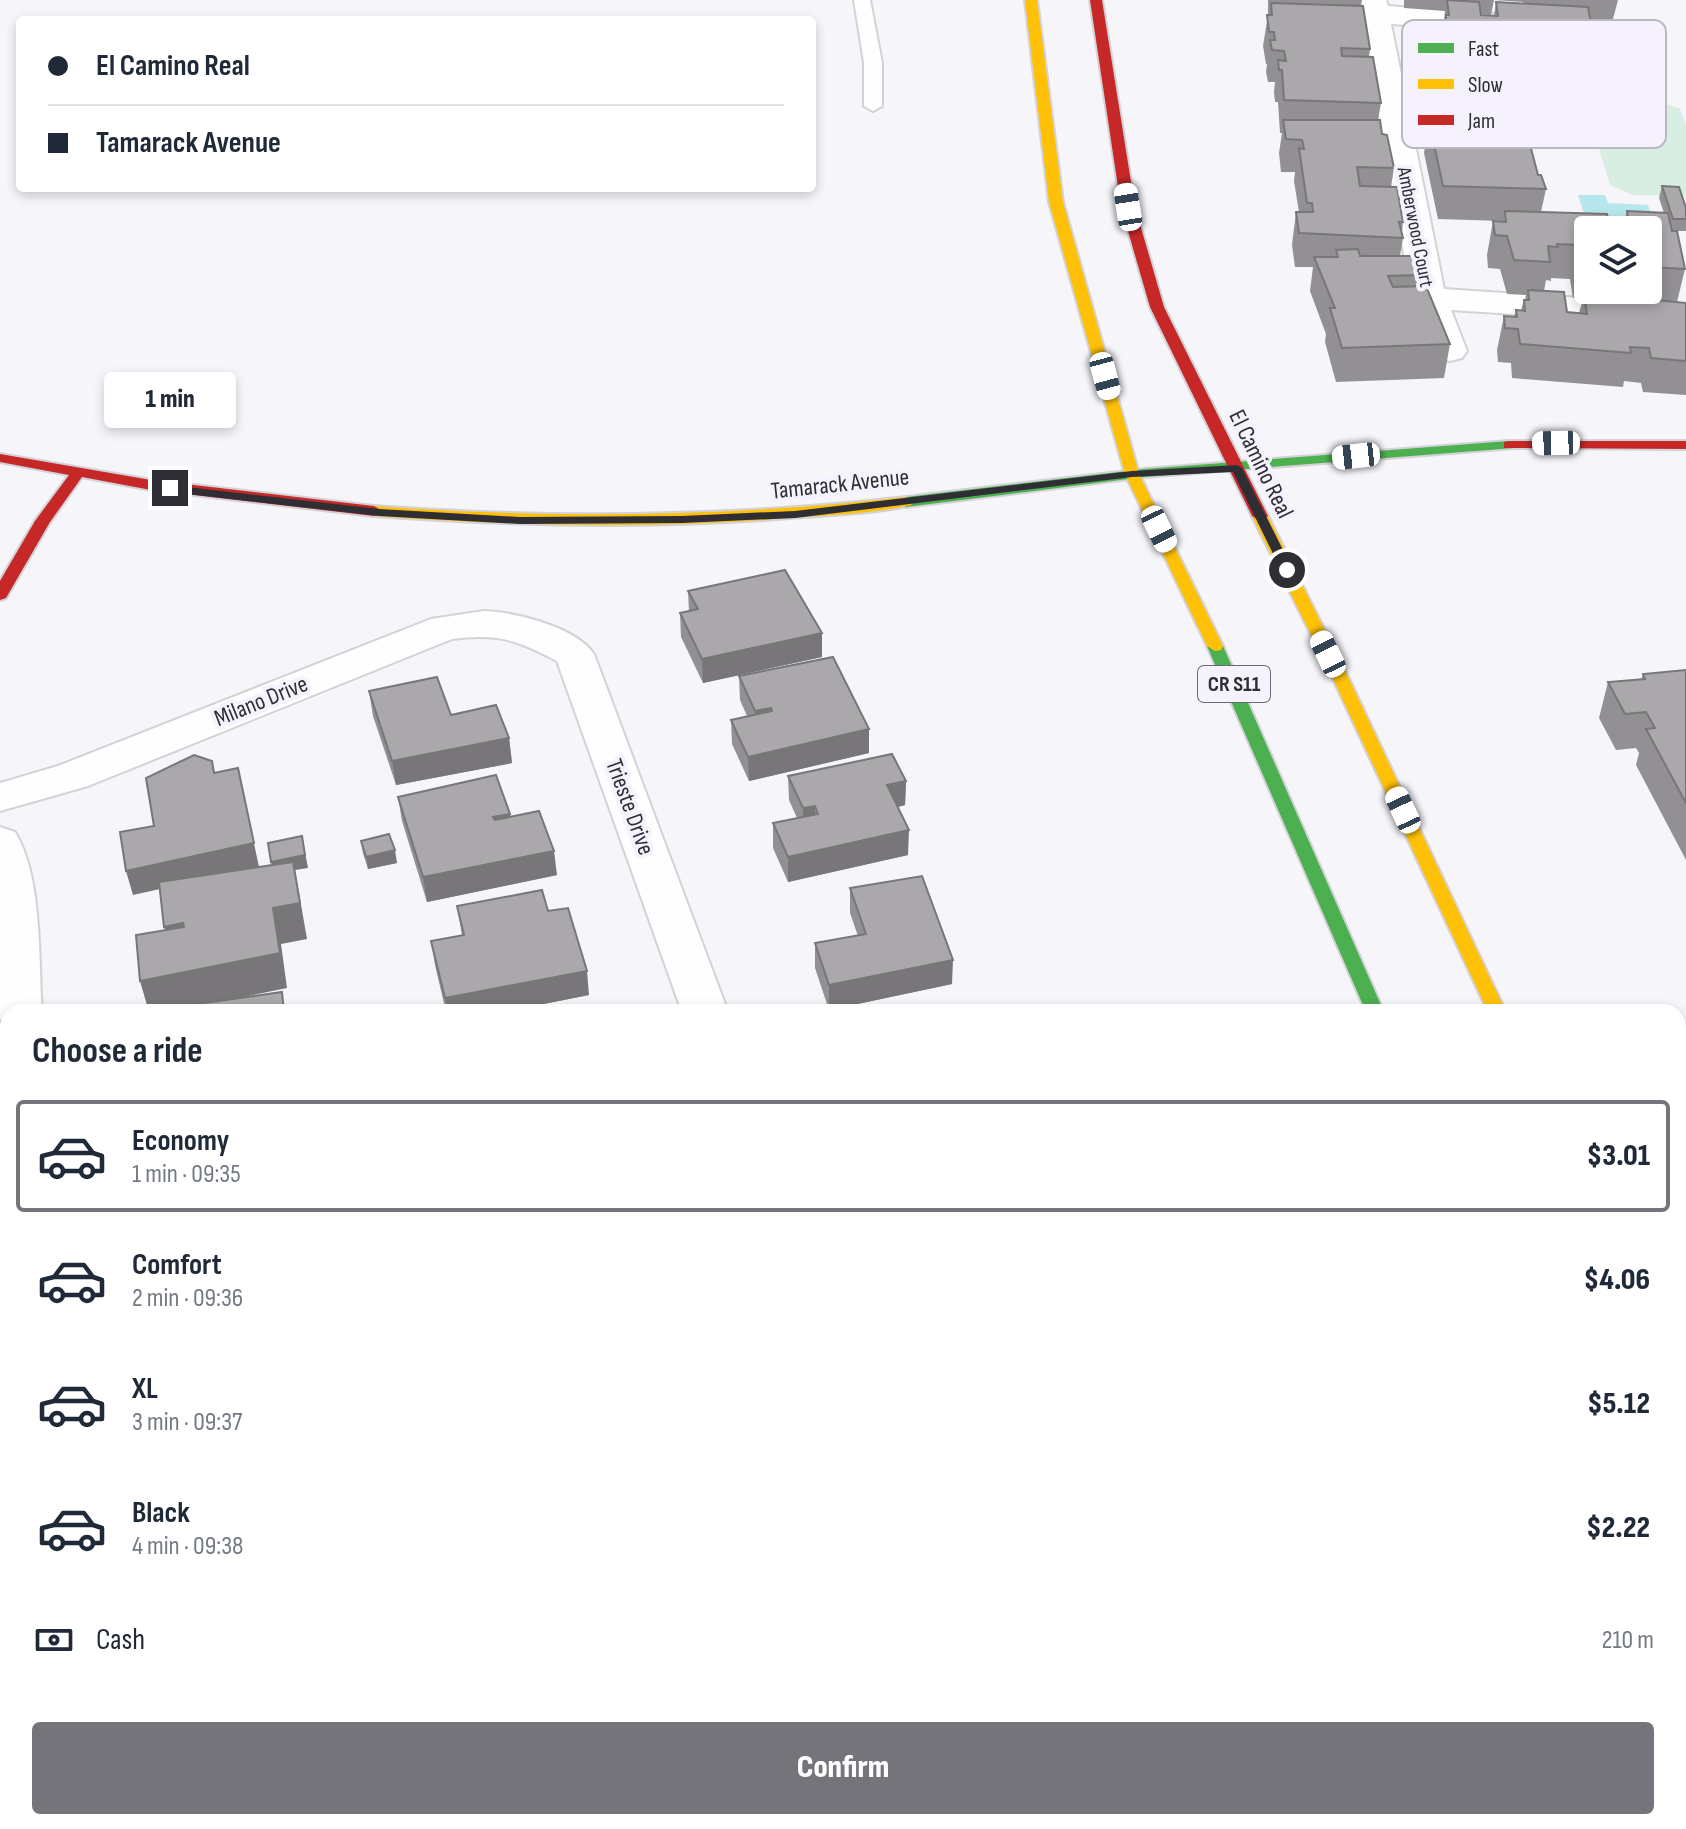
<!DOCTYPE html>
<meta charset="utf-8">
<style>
body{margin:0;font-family:"Sofia Sans Condensed",sans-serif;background:#f2f2f3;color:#1f2937;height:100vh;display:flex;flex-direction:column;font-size:30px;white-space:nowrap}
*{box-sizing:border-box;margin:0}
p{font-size:26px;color:#747a83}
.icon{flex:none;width:44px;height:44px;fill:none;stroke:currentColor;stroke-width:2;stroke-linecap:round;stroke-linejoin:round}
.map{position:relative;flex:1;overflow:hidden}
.side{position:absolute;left:0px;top:1004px;width:1686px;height:826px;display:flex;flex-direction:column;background:#fff;border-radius:24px 24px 0 0;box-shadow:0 4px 12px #0003}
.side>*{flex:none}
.banner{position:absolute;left:16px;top:16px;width:800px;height:176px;border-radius:8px;box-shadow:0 4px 12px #0003;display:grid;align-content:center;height:176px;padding:0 32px;background:#fff}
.fabs{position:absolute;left:1574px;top:216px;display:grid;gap:16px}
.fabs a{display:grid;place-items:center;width:88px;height:88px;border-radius:8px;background:#fff;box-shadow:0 4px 12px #0003;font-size:40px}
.end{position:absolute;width:36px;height:36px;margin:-18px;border:10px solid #302e35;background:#fff;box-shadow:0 0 0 4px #fff}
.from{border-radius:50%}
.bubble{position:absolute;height:56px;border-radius:8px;background:#fff;box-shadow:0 4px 12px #0003;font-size:26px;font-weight:800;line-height:56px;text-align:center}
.car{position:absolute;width:24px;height:48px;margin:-24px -12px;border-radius:10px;box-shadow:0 0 6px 2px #0007;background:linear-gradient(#fff 24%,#345 0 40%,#fff 0 76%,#345 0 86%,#fff 0)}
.banner b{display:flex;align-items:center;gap:28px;height:76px;font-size:30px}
.banner b+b{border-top:2px solid #e0e1e3}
.banner i{width:20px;height:20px;background:#1f2937}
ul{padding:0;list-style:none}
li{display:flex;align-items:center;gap:24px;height:112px;margin:0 16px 12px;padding:0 16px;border:4px solid transparent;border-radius:8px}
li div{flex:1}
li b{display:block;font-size:30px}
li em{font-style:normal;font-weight:800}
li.selected{border-color:#75747a}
li>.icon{width:72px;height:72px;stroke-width:1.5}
h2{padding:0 32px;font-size:36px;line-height:96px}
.pay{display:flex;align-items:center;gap:20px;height:88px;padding:0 32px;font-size:30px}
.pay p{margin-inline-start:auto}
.cta{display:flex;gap:16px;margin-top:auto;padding:16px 32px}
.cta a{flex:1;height:92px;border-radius:8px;background:#75747a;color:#fff;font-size:32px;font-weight:800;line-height:92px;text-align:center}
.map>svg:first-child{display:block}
</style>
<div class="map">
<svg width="1686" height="1829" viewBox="0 0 1686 1829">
<rect width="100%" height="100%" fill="#f6f5fa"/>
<!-- green -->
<polygon fill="#d9eee3" points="1599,99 1662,102 1680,109 1686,125 1686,196 1632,195 1610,185 1586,106"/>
<!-- water -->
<polygon fill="#b7e6ed" points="1578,195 1605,195 1608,203 1648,205 1653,221 1586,219"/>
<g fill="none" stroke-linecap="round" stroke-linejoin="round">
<!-- lane casing -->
<g stroke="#d3d2d7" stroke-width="4">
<polygon id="lane" points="854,0 870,0 882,63 882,106 873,111 864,106 864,63"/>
</g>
<!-- street casing -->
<g stroke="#d3d2d7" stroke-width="4">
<g id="street">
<polygon points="1358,0 1386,0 1388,6 1614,23 1619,29 1614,35 1604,38 1391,24 1444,289 1686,305 1686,325 1451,310 1467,351 1462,358 1450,361 1438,358 1412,298"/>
<path d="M484 611C515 612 576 627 594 654L728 1012H682L557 661C517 640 498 633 452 639L88 786 0 811V783L58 766 431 619Z"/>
<path d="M0 827 15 832C43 878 38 958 42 1012H8V1025L0 1019Z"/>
<polygon points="8,1329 8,1434 0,1437 0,1332"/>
<rect x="720" y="1822" width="60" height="7"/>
</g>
</g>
<!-- fast casing -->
<g stroke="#d3d2d7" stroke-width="4">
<g id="fast">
<polygon points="1509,441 1514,442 1514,448 1144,477 906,507 898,502 906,497 1144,469"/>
<polygon points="1215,641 1223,646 1384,1012 1366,1012 1207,646"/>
<polygon points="1678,1736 1686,1739 1686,1780 1678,1777"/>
</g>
</g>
<!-- slow casing -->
<g stroke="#d3d2d7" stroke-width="4">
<g id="slow">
<polygon points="1025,0 1037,0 1063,202 1139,474 1223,646 1221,650 1215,651 1207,646 1125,474 1049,202"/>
<path d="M906 497 914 502 911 505C872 514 830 515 790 518 651 529 512 526 374 516L366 511 374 506C552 519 728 517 906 497Z"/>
<polygon points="1260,511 1268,516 1350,681 1506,1012 1488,1012 1334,681 1252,516"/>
<polygon points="1678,1386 1686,1390 1686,1421 1678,1417"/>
</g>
</g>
<!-- jam casing -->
<g stroke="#d3d2d7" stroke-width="4">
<g id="jam">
<polygon points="1090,0 1102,0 1135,207 1164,307 1268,516 1265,519 1260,521 1252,516 1150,307 1121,207"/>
<polygon points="1509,441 1686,441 1686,449 1504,448 1504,442"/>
<polygon points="0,454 151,480 374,506 382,511 374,516 151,490 82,477 50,522 6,598 0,600 0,581 35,521 69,475 0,462"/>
</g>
</g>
<!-- lane -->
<use href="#lane" fill="#fefefe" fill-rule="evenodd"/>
<!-- street -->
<use href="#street" fill="#fefefe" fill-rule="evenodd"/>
<!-- fast -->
<use href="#fast" fill="#4caf50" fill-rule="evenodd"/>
<!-- slow -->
<use href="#slow" fill="#ffc107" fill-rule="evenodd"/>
<!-- jam -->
<use href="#jam" fill="#c62828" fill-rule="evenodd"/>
</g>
<!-- wall -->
<g fill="#939094" fill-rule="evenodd">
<polygon points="1268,0 1362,0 1361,6 1370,49 1369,57 1381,103 1378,120 1394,168 1391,187 1403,222 1402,233 1403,238 1400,256 1421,275 1419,286 1450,344 1444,378 1336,382 1325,342 1326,334 1310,291 1313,267 1295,267 1292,245 1296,212 1299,212 1294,181 1295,172 1281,172 1279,153 1282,133 1280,133 1278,102 1275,102 1274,92 1275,82 1268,82 1266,72 1267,64 1266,64 1263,46 1268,15"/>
<path d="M1404 0H1618L1613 19H1590L1596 50 1589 82 1505 76 1516 101 1512 123 1532 137 1530 144 1538 175 1546 189 1541 212 1625 220 1627 211 1664 213 1659 198 1662 186 1686 208V231H1672L1685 269 1677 302 1686 303V395L1643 392 1641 383 1624 381 1623 387 1512 378 1511 363 1498 362 1497 350 1504 316 1514 317 1516 310H1521L1524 300H1525L1526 295 1507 294 1500 269 1488 268 1487 255 1493 221H1502L1438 219 1424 153 1428 128H1419L1411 96 1415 74 1447 73V72H1443L1442 62 1431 61 1430 52 1436 20H1444L1445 11 1404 8ZM1494 0 1523 2V4L1496 2 1494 16 1481 15V14L1491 15ZM1588 230H1648V290H1588ZM1551 278 1570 279 1573 298 1583 299 1579 313 1567 312 1544 291 1546 280 1551 281Z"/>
<polygon points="688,591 822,657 703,683 681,637 680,613 689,611"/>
<polygon points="1686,670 1686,860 1636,765 1639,753 1636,748 1616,750 1599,718 1608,682 1641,680 1643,674"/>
<polygon points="739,676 869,729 869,753 749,781 732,744 731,720 747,716 740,700"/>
<polygon points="369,691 451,715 509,738 512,763 396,785 373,716"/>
<polygon points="788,776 906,781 905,805 898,807 908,855 788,882 773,848 773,823 797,818 789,800"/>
<polygon points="398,797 510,817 557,875 427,902 402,821"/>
<polygon points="361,841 397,863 368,869 363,853"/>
<polygon points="850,888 952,984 829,1010 815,968 815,943 858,936 850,913"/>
<polygon points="457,906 548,911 589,995 503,1012 446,1012 435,965 431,941 462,935"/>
<polygon points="414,1822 611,1822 610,1829 413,1829"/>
</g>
<!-- shaded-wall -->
<g fill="#787678">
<polygon points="822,633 822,657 703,683 702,659"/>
<polygon points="771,708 772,732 756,735 755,711"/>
<polygon points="869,729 869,753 749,781 748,757"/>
<polygon points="509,738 512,763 396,785 392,761"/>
<polygon points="238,768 259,867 133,895 126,871"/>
<polygon points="906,781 905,805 886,810 887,785"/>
<polygon points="815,806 815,830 803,832 803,808"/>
<polygon points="510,814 513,838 496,841 493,817"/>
<polygon points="909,830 908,855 788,882 788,857"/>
<polygon points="302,836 308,868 295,870 307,939 281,944 287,988 171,1012 149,1012 140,981 273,908 273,874 271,862"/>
<polygon points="395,850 397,863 368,869 366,857"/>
<polygon points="554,851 557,875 427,902 423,877"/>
<polygon points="183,923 192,959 174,962 164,927"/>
<polygon points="953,960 952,984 829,1010 829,985"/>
<polygon points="587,971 589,995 503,1012 447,1012 445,998"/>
<polygon points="206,1822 226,1822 224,1829 204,1829"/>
<polygon points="604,1822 611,1822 610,1829 605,1829"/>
</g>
<!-- building -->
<g fill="#aba8ac" stroke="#787678" stroke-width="2">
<polygon points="1447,0 1479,2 1481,15 1498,16 1496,2 1588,7 1596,50 1449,40 1448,30 1436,29 1436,20 1446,20 1446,15 1449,15"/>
<polygon points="1271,3 1363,6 1370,49 1341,48 1342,56 1373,57 1381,103 1284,100 1282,70 1279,70 1278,60 1286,61 1284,51 1272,50 1270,40 1275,40 1274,32 1269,32 1267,15 1272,15"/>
<polygon points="1283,120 1380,120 1382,134 1387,135 1394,168 1357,167 1360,186 1397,187 1403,222 1399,222 1403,238 1299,233 1296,212 1313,212 1312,203 1307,203 1299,148 1304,149 1302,140 1286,139"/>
<polygon points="1429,121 1528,123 1532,137 1528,137 1538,175 1541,175 1546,189 1443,186"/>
<polygon points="1662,186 1679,187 1686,208 1686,219 1673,219"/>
<polygon points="1505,211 1607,214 1608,219 1628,220 1627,211 1668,213 1672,231 1677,231 1685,269 1652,267 1652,269 1648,269 1648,230 1588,230 1588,265 1581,265 1578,245 1557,244 1558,247 1548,246 1550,262 1514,260 1507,236 1495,235 1493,221 1506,222"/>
<polygon points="1358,249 1360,256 1413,256 1421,275 1388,276 1393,287 1426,286 1450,344 1342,348 1330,308 1335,308 1314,257 1338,257 1336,250"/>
<polygon points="1528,290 1564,292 1567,312 1587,314 1584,293 1686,303 1686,361 1651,358 1649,348 1630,347 1631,353 1520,344 1518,329 1505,328 1504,316 1517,317 1516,310 1525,311 1524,300 1529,300"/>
<polygon points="785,570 822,633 702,659 680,613 698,609 688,591"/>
<polygon points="833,657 869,729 748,757 731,720 772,711 771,708 755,711 739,676"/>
<polygon points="1686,670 1686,803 1646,729 1655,728 1646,712 1625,714 1608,682 1645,679 1643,674"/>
<polygon points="437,677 451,715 496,705 509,738 392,761 369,691"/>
<polygon points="892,754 906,781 887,785 909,830 788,857 773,823 818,814 815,806 803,808 788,776"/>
<polygon points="194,755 212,761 214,773 238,768 254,843 126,871 120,832 154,826 146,778"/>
<polygon points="496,775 510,814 493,817 495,820 539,811 554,851 423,877 398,797"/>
<polygon points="389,834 395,850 366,857 361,841"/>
<polygon points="302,836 305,855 271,862 268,843"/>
<polygon points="293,862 300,903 273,908 280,953 140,981 136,935 184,927 183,923 164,927 159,882"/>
<polygon points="922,876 953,960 829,985 815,943 866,934 850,888"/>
<polygon points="542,890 548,911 568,908 587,971 445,998 431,941 464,935 457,906"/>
<polygon points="282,992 284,1012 141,1012"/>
<polygon points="956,1008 957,1012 912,1012"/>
<polygon points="16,1822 206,1822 204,1829 22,1829 14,1828"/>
<polygon points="414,1822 594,1822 593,1829 413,1829"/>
<rect x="906" y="1822" width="186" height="7"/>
</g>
<!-- route -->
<polygon fill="#302e35" points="1237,465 1242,468 1293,570 1291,573 1281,570 1233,472 1132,477 795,518 682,523 520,524 379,516 170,492 165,488 170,485 379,509 520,517 682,516 795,511 1132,471"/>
<g text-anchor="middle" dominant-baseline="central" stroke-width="8" stroke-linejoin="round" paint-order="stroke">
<!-- far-street labels -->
<g font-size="20" fill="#302e35" stroke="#f5f2fd">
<text transform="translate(1415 227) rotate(79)">Amberwood Court</text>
</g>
<!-- shield labels -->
<rect fill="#f5f2fd" stroke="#6b6971" stroke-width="2" x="1198" y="666" width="72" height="36" rx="6"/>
<g font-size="22" font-weight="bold" fill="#302e35">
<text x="1234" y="684">CR S11</text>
</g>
<!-- street labels -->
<g font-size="24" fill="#302e35" stroke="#f5f2fd">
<text transform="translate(1261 464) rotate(64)">El Camino Real</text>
<text transform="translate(840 484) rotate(-6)">Tamarack Avenue</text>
<text transform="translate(261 701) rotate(-22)">Milano Drive</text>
<text transform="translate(630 807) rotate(70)">Trieste Drive</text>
</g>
</g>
<!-- legend -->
<rect x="1402" y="20" width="264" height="128" rx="12" fill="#f5f2fd" stroke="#bab7c1" stroke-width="2"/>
<rect x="1418" y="43" width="36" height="10" fill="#4caf50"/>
<rect x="1418" y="79" width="36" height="10" fill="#ffc107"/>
<rect x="1418" y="115" width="36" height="10" fill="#c62828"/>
<g font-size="22" fill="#302e35">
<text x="1468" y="56">Fast</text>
<text x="1468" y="92">Slow</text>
<text x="1468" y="128">Jam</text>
</g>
</svg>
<div class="fabs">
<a><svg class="icon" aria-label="layers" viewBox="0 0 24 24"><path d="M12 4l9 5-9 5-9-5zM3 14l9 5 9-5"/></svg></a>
</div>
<i class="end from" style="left:1287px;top:570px"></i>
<i class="end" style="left:170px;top:488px"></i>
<div class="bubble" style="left:104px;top:372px;width:132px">1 min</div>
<i class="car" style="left:1128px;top:207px;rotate:351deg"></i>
<i class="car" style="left:1105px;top:376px;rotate:165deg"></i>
<i class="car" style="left:1556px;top:443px;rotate:269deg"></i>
<i class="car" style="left:1356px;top:456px;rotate:264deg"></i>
<i class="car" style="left:1159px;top:529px;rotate:154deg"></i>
<i class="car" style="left:1328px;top:654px;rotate:334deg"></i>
<i class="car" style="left:1403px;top:810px;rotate:335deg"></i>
<div class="banner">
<b><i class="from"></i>El Camino Real</b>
<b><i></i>Tamarack Avenue</b>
</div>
<section class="side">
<h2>Choose a ride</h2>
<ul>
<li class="selected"><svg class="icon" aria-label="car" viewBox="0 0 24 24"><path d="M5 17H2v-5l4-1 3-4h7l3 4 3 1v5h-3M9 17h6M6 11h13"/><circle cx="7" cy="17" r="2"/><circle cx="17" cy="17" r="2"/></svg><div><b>Economy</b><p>1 min · 09:35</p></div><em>$3.01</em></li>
<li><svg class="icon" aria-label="car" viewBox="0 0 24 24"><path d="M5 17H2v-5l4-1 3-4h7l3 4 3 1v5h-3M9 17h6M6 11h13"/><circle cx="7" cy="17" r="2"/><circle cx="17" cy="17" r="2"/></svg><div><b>Comfort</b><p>2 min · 09:36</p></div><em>$4.06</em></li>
<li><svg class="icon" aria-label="car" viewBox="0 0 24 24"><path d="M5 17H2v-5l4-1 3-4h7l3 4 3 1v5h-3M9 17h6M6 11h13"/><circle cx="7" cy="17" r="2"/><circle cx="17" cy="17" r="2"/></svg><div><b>XL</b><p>3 min · 09:37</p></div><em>$5.12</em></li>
<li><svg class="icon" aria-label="car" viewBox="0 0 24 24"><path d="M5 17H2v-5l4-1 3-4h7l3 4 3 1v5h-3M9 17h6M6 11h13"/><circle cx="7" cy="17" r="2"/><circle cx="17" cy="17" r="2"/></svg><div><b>Black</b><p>4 min · 09:38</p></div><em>$2.22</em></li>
</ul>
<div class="pay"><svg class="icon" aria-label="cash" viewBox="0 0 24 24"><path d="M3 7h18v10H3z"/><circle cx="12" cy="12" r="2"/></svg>Cash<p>210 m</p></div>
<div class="cta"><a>Confirm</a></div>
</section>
</div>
